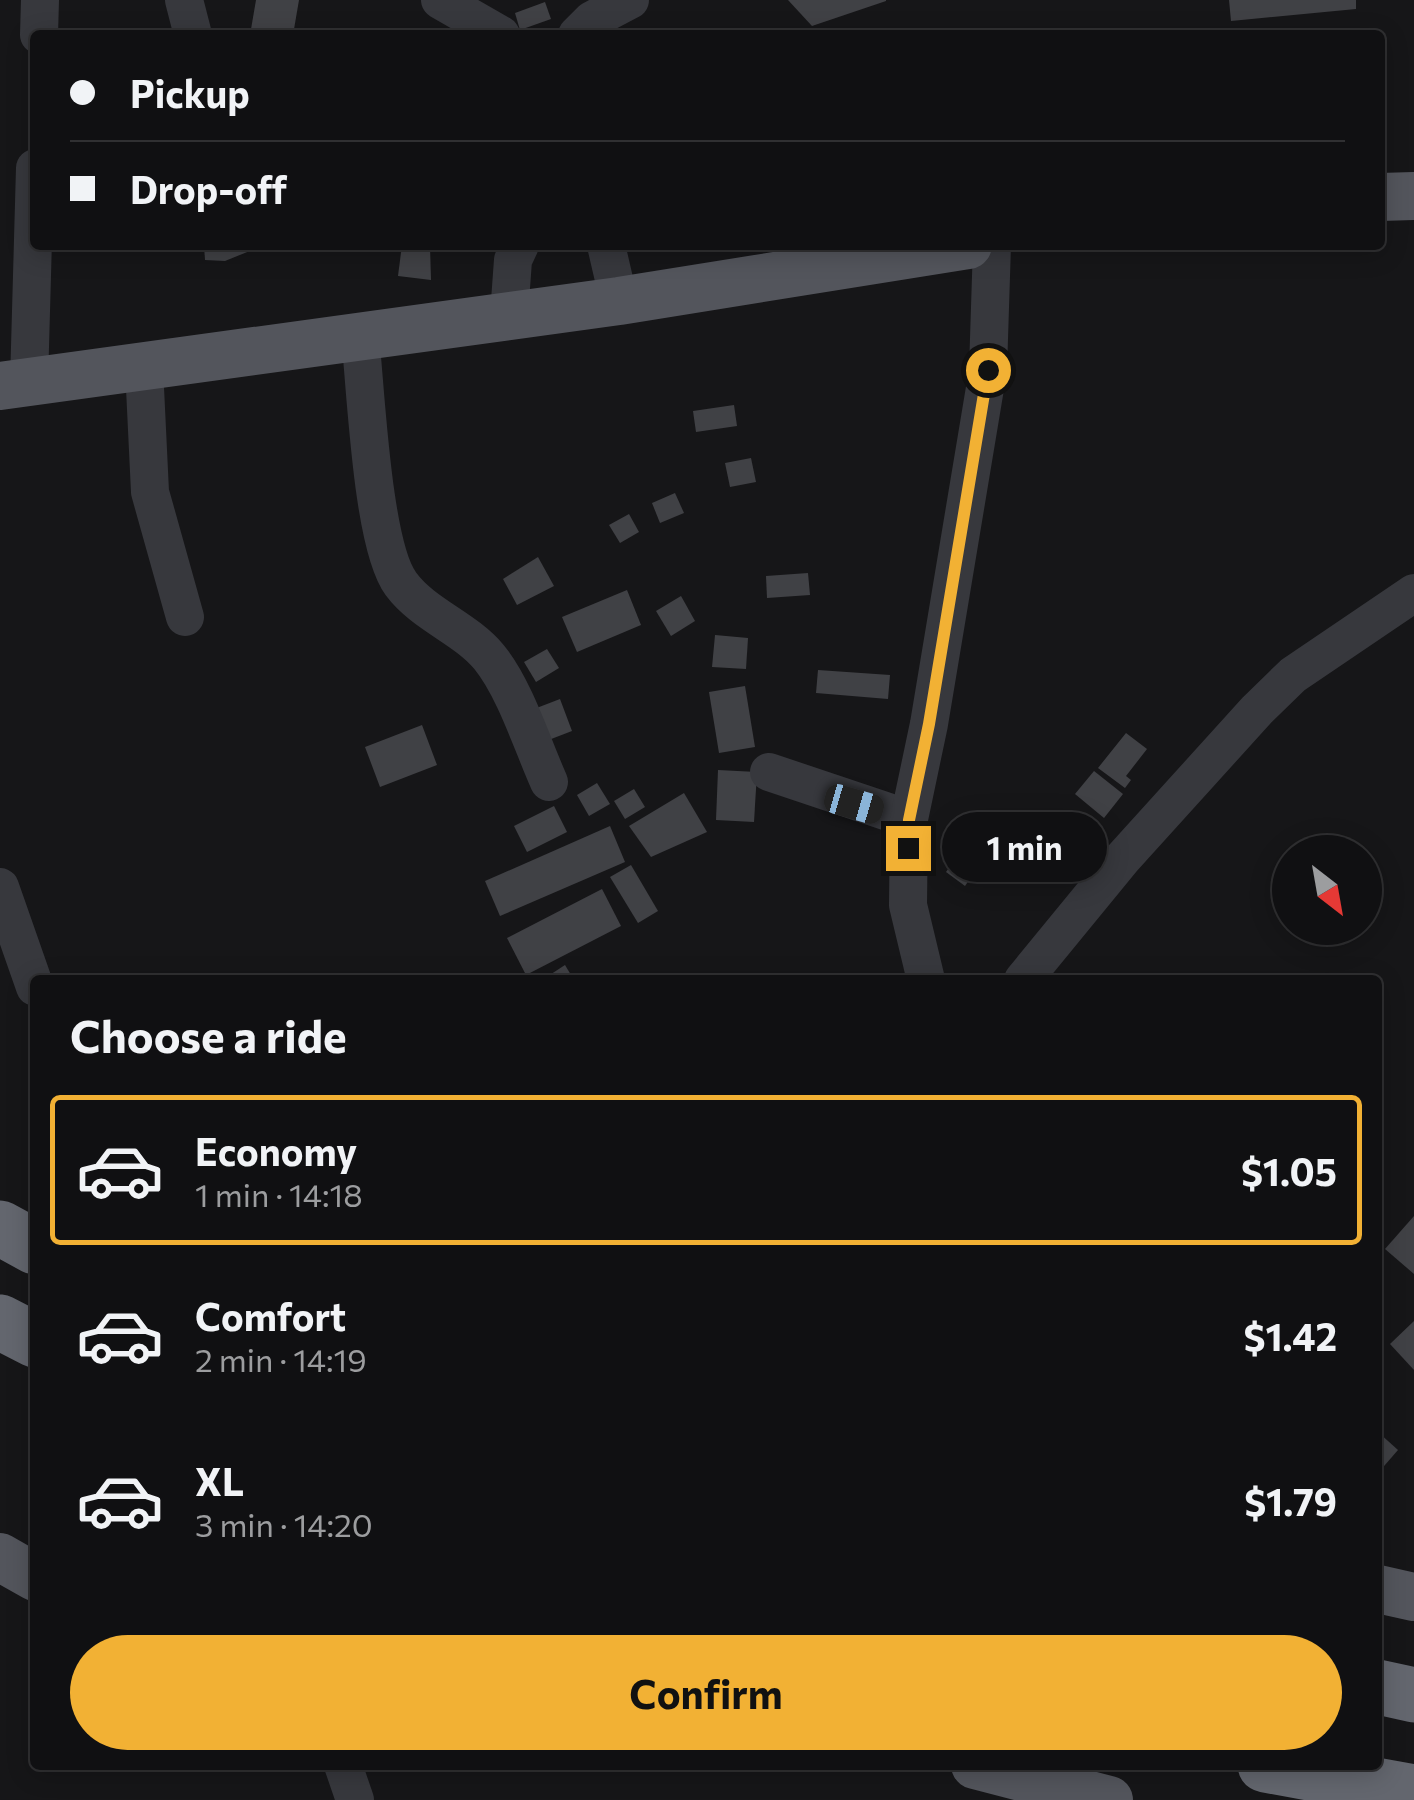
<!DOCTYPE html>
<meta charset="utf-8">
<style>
body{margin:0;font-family:Commissioner,sans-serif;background:#1e1e20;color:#f1f3f6;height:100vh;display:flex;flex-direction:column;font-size:38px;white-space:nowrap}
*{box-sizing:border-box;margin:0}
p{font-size:32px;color:#9c9d9f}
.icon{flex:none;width:55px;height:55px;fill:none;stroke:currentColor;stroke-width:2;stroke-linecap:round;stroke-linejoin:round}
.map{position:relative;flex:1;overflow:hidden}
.panel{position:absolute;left:30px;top:975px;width:1352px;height:795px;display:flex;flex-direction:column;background:#101012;border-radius:10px;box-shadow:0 5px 25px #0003,0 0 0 2px #303032}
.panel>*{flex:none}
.hud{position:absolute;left:30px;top:30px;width:1355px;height:220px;border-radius:10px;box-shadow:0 5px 25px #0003,0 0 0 2px #303032;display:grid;align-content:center;height:220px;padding:0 40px;background:#101012}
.needle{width:65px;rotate:149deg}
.buttons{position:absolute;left:1272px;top:835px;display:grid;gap:20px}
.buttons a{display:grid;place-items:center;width:110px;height:110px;border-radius:50%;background:#101012;box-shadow:0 5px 25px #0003,0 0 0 2px #303032;font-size:50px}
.end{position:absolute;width:45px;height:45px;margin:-22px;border:12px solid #f2b134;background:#111;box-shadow:0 0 0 5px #111}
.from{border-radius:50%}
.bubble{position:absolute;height:70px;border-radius:35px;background:#101012;box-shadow:0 5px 25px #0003,0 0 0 2px #303032;font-size:32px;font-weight:700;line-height:70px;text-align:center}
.car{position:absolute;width:30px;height:60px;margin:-30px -15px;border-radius:12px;box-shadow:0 0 8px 2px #0007;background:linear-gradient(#222 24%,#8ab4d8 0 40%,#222 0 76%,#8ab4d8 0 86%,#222 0)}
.hud b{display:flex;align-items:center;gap:35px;height:95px;font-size:38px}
.hud b+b{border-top:2px solid #303032}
.hud i{width:25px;height:25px;background:#f1f3f6}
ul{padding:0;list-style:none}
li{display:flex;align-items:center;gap:30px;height:150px;margin:0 20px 15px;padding:0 20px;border:5px solid transparent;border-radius:10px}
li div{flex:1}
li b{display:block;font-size:38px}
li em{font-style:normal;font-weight:700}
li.on{border-color:#f2b134}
li>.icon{width:90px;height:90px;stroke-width:1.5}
h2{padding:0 40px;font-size:45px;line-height:120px}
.cta{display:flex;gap:20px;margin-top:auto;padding:20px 40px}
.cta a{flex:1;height:115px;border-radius:60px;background:#f2b134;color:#111;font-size:40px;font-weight:700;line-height:115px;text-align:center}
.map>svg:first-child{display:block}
</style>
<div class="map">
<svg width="1414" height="1800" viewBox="0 0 1414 1800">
<rect width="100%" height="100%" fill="#161618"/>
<!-- building -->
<g fill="#404145">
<polygon points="256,0 299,0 293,35 250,35"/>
<polygon points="788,0 886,0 886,1 812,26"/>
<polygon points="1229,0 1356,0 1356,9 1231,21"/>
<polygon points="545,2 551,19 520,30 515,13"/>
<polygon points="204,245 257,245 257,248 225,261 205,260"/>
<polygon points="402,245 430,246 431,280 398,276"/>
<polygon points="734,405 737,426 696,432 693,411"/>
<polygon points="751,458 756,482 730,487 725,463"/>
<polygon points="675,493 684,513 660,523 652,503"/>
<polygon points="629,514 639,532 620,543 609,525"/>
<polygon points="538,557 554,586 517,605 503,579"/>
<polygon points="808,573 810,595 767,598 766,576"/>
<polygon points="627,590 641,625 577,652 562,617"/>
<polygon points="681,596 695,621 671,636 656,611"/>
<polygon points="715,635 748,638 746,669 712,667"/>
<polygon points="547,649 559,668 536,682 524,662"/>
<polygon points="818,670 890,675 888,699 816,693"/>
<polygon points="745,686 755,747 719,753 709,692"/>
<polygon points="560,699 572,731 546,741 534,709"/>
<polygon points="422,725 437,765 380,787 365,747"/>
<polygon points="1126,733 1147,749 1126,776 1131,780 1125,788 1098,768"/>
<polygon points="718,770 757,772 754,822 716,820"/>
<polygon points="1094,771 1123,794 1104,818 1075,794"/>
<polygon points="597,783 610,804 589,816 577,795"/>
<polygon points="634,789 645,807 625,819 614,801"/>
<polygon points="684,793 707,832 651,857 629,826"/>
<polygon points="554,806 567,832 527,852 514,826"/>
<polygon points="1014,812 1047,829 1025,871 991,854"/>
<polygon points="610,826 625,862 500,916 485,881"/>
<polygon points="1074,828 1092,840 1081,856 1063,843"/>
<polygon points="965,845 984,858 965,886 946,872"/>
<polygon points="631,865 658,911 638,923 610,877"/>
<polygon points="602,889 621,926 526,975 507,938"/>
<polygon points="565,965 574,980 542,980"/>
<polygon points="1414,1216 1414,1274 1385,1249"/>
<polygon points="1414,1321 1414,1370 1390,1344"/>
<polygon points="1378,1432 1398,1450 1378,1473"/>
</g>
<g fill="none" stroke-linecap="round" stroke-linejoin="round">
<!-- minor -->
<g stroke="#37383d" stroke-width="38">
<polyline points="184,0 193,35"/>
<polyline points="440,0 501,35"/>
<polyline points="39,35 40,0"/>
<polyline points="577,35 592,20 630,0"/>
<polyline points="606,245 619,301"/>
<polyline points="509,315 513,260 520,245"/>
<path d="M360 336C366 390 372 545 401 584 424 615 465 628 489 657 515 689 532 744 549 782"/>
<polyline points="144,367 150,492 185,617"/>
<polyline points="29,383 35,168"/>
<polyline points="769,772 909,819"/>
<polyline points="0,887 35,987"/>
<polyline points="926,980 908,905 909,819 929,724 988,370 992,245"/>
<polyline points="1023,980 1123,858 1257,710 1293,675 1414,593"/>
<polyline points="343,1765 355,1800"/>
</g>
<!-- major -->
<g stroke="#53555c" stroke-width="48">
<polyline points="1380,197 1414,196"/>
<polyline points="0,386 619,301 968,245"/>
<polyline points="0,1557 35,1577"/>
<polyline points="1378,1589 1414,1597"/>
<polyline points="975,1765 1109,1800"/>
</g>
<!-- highway -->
<g stroke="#63666e" stroke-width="55">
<polyline points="0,1228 35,1247"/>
<polyline points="0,1322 35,1340"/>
<polyline points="1378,1687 1414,1695"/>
<polyline points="1265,1765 1414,1792"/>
</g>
</g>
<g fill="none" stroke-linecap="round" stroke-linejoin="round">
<!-- route -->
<polyline stroke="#f2b134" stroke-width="12" points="908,848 909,820 929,724 988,370"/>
</g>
</svg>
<div class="buttons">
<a><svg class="needle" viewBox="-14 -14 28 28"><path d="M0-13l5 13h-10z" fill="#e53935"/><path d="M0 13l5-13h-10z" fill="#9c9d9f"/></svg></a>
</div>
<i class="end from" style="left:988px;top:370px"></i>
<i class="end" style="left:908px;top:848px"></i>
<div class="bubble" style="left:942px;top:812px;width:165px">1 min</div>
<i class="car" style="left:854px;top:804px;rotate:106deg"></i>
<div class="hud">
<b><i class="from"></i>Pickup</b>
<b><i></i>Drop-off</b>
</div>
<section class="panel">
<h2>Choose a ride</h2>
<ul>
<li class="on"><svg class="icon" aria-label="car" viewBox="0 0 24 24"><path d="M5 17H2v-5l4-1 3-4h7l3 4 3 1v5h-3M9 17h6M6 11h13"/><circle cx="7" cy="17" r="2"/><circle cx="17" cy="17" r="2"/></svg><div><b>Economy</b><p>1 min · 14:18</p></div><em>$1.05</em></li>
<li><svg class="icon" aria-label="car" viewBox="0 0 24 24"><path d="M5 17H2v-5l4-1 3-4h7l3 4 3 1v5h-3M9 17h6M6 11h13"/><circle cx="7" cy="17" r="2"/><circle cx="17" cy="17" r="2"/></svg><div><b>Comfort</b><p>2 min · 14:19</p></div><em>$1.42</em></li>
<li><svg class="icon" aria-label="car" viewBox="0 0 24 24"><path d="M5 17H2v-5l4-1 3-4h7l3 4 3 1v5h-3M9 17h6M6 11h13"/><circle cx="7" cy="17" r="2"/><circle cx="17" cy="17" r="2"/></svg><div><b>XL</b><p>3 min · 14:20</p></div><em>$1.79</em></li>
</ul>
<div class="cta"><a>Confirm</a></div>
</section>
</div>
